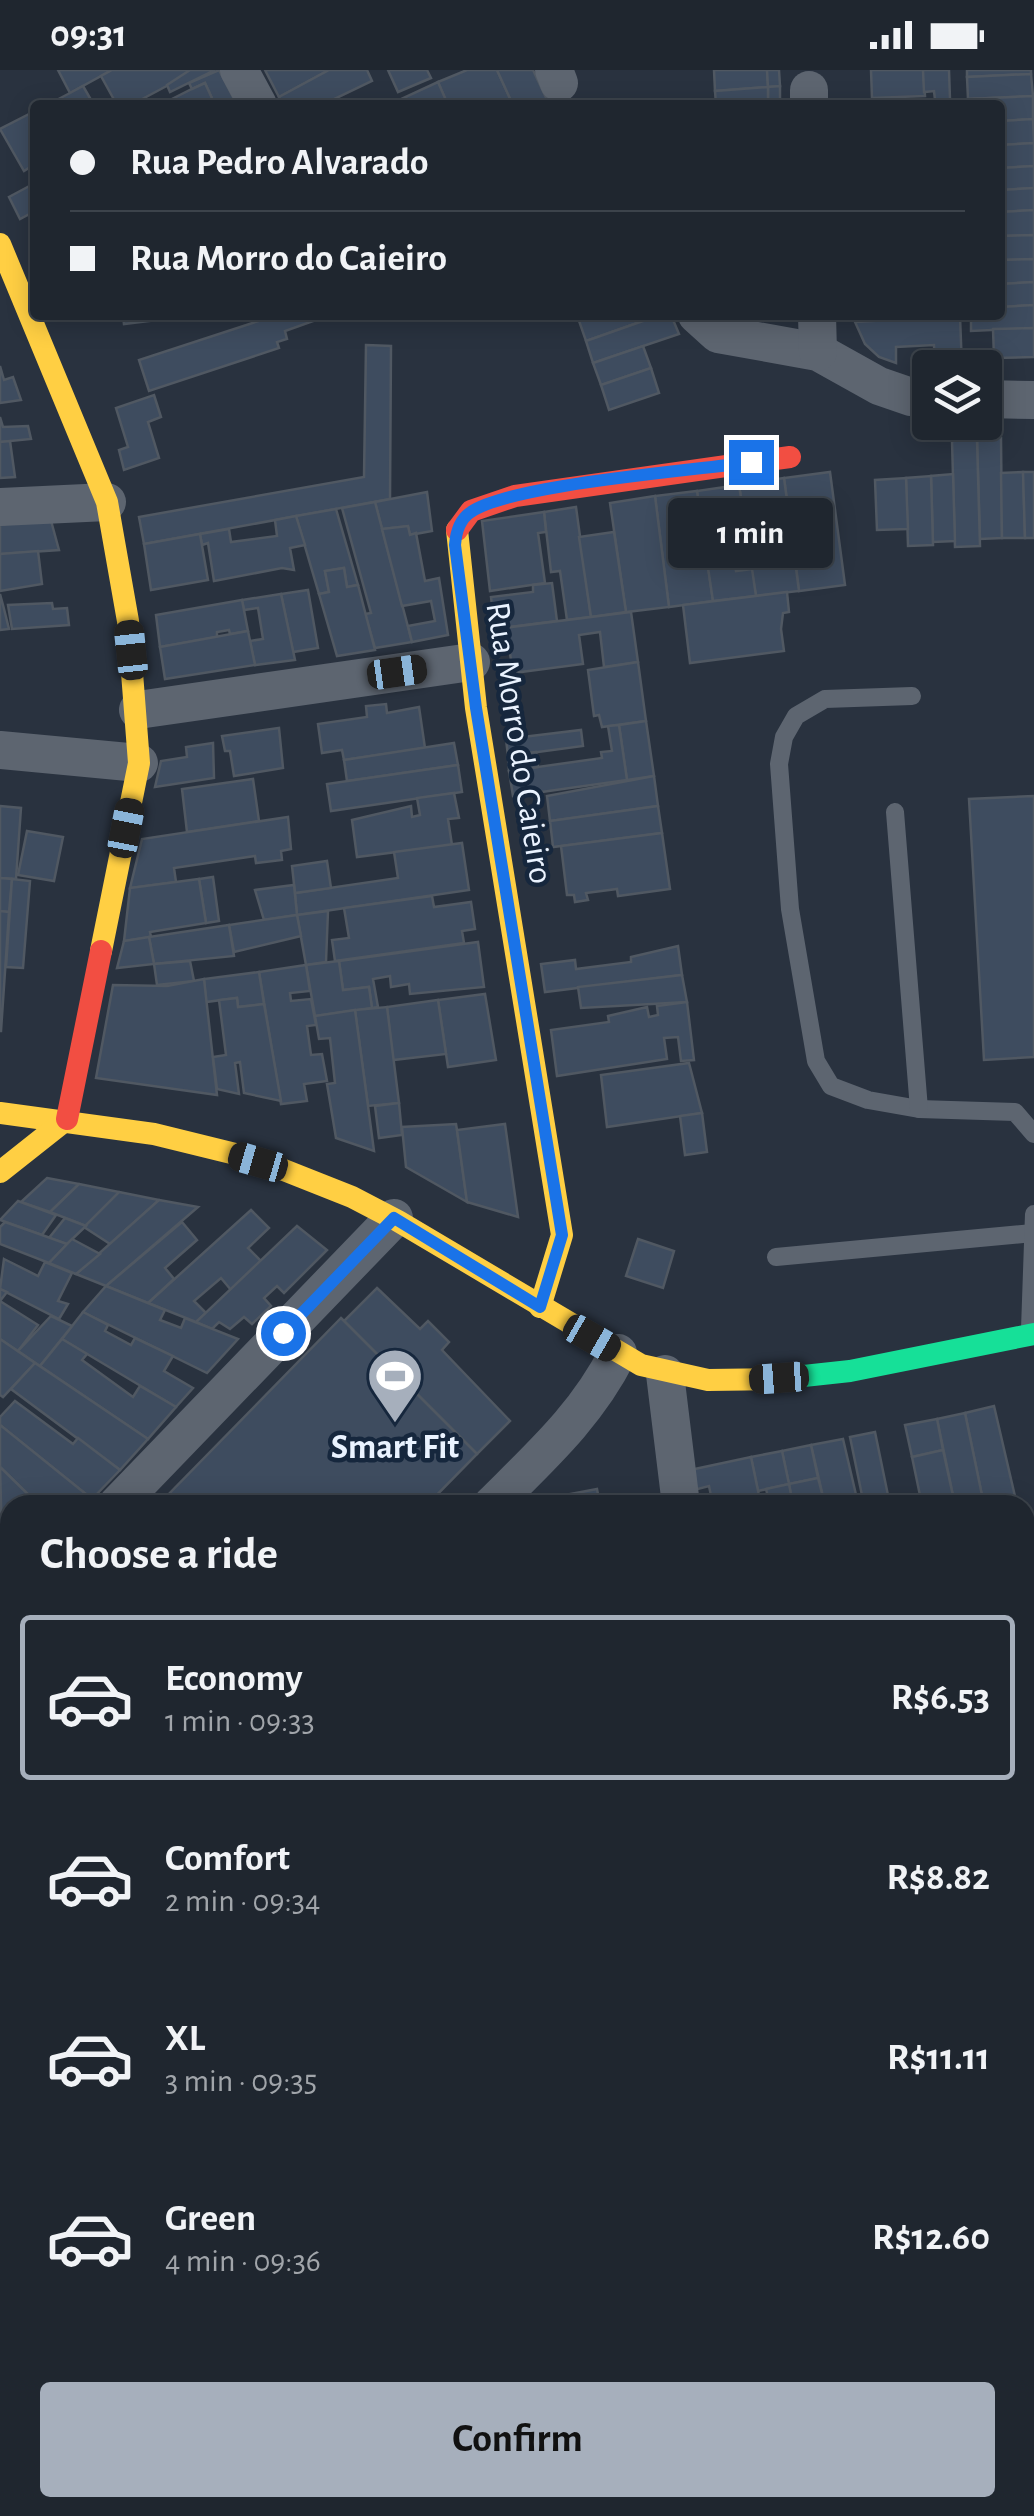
<!DOCTYPE html>
<meta charset="utf-8">
<style>
body{margin:0;font-family:"Alegreya Sans",sans-serif;background:#2c323b;color:#f1f3f6;height:100vh;display:flex;flex-direction:column;font-size:38px;white-space:nowrap}
*{box-sizing:border-box;margin:0}
p{font-size:32px;color:#a1a5aa}
.icon{flex:none;width:55px;height:55px;fill:none;stroke:currentColor;stroke-width:2;stroke-linecap:round;stroke-linejoin:round}
.map{position:relative;flex:1;overflow:hidden}
.drawer{position:absolute;left:0px;top:1425px;width:1035px;height:1022px;display:flex;flex-direction:column;background:#1f262f;border-radius:30px 30px 0 0;box-shadow:0 5px 25px #0003,0 0 0 2px #3c434b}
.drawer>*{flex:none}
.hud{position:absolute;left:30px;top:30px;width:975px;height:220px;border-radius:10px;box-shadow:0 5px 25px #0003,0 0 0 2px #3c434b;display:grid;align-content:center;height:220px;padding:0 40px;background:#1f262f}
.tools{position:absolute;left:912px;top:280px;display:grid;gap:20px}
.tools a{display:grid;place-items:center;width:90px;height:90px;border-radius:10px;background:#1f262f;box-shadow:0 5px 25px #0003,0 0 0 2px #3c434b;font-size:50px}
.end{position:absolute;width:45px;height:45px;margin:-22px;border:12px solid #1a73e8;background:#fff;box-shadow:0 0 0 5px #fff}
.from{border-radius:50%}
.bubble{position:absolute;height:70px;border-radius:10px;background:#1f262f;box-shadow:0 5px 25px #0003,0 0 0 2px #3c434b;font-size:32px;font-weight:600;line-height:70px;text-align:center}
.car{position:absolute;width:30px;height:60px;margin:-30px -15px;border-radius:12px;box-shadow:0 0 8px 2px #0007;background:linear-gradient(#222 24%,#8ab4d8 0 40%,#222 0 76%,#8ab4d8 0 86%,#222 0)}
.hud b{display:flex;align-items:center;gap:35px;height:95px;font-size:38px}
.hud b+b{border-top:2px solid #3c434b}
.hud i{width:25px;height:25px;background:#f1f3f6}
ul{padding:0;list-style:none}
li{display:flex;align-items:center;gap:30px;height:165px;margin:0 20px 15px;padding:0 20px;border:5px solid transparent;border-radius:10px}
li div{flex:1}
li b{display:block;font-size:38px}
li em{font-style:normal;font-weight:600}
li.active{border-color:#a6afbc}
li>.icon{width:90px;height:90px;stroke-width:1.5}
h2{padding:0 40px;font-size:45px;line-height:120px}
.action{display:flex;gap:20px;margin-top:auto;padding:20px 40px}
.action a{flex:1;height:115px;border-radius:10px;background:#a6afbc;color:#111;font-size:40px;font-weight:600;line-height:115px;text-align:center}
.status{display:flex;justify-content:space-between;align-items:center;height:70px;padding:0 50px;background:#1f262f;direction:ltr}
.status svg{height:28px;fill:currentColor}
.map>svg:first-child{display:block}
</style>
<div class="status"><b>09:31</b><svg viewBox="0 0 49 12"><path d="M0 12V9h3v3zM5 12V6h3v6zM10 12V3h3v9zM15 12V0h3v12zM26 1h20v11H26zM47 4h2v5h-2z"/></svg></div>
<div class="map">
<svg width="1034" height="2446" viewBox="0 0 1034 2446">
<rect width="100%" height="100%" fill="#29323f"/>
<!-- built -->
<polygon fill="#233650" points="1034,2219 1034,2422 1025,2424 1025,2221"/>
<!-- building -->
<g fill="#3e4c5f" stroke="#505862" stroke-width="2.5">
<polygon points="58,0 112,0 70,23"/>
<polygon points="112,0 190,0 191,3 131,35 117,35 101,6"/>
<polygon points="190,0 215,0 170,22 167,15"/>
<polygon points="219,0 237,35 215,35 205,13 192,19 189,13"/>
<polygon points="265,0 329,0 279,27"/>
<polygon points="329,0 367,0 372,11 322,35 283,35 279,27"/>
<polygon points="388,0 427,0 431,8 398,22"/>
<polygon points="467,0 497,0 513,35 448,35 438,12"/>
<polygon points="497,0 533,0 549,34 513,35"/>
<polygon points="714,0 767,0 768,17 715,21"/>
<polygon points="767,0 779,0 780,16 768,17"/>
<polygon points="871,0 923,0 925,26 872,28"/>
<polygon points="923,0 949,0 950,29 935,30 934,21 924,22"/>
<polygon points="967,0 1031,0 1031,4 967,7"/>
<polygon points="1031,4 1033,26 968,29 967,7"/>
<polygon points="438,12 448,35 404,35 401,29"/>
<polygon points="205,13 215,35 160,35 192,19"/>
<polygon points="83,16 94,35 47,35 70,23"/>
<polygon points="780,16 780,30 768,30 768,17"/>
<polygon points="768,17 768,35 716,35 715,21"/>
<polygon points="1033,26 1033,49 1000,51 1000,35 968,35 968,29"/>
<polygon points="35,41 35,94 24,101 0,59"/>
<polygon points="1033,49 1034,73 1000,75 1000,51"/>
<polygon points="1034,73 1034,96 1000,98 1000,75"/>
<polygon points="1034,96 1034,118 1000,120 1000,98"/>
<polygon points="35,113 35,141 20,149 9,127"/>
<polygon points="1034,118 1034,140 1000,142 1000,120"/>
<polygon points="1034,140 1034,165 1000,166 1000,142"/>
<polygon points="1034,165 1034,189 1000,190 1000,166"/>
<polygon points="1034,189 1034,212 1000,214 1000,190"/>
<polygon points="1034,212 1034,235 1000,237 1000,214"/>
<polygon points="1034,235 1034,258 971,261 971,245 1000,245 1000,237"/>
<polygon points="123,245 190,245 190,246 124,254"/>
<polygon points="277,245 314,245 316,250 285,261 287,269 277,272 279,278 149,321 139,290"/>
<polygon points="586,245 634,245 637,253 586,271 578,248"/>
<polygon points="660,245 671,245 679,264 593,293 586,271"/>
<polygon points="878,245 960,245 878,250"/>
<polygon points="960,246 962,298 935,298 934,275 896,277 896,293 879,287 865,274 855,252"/>
<polygon points="1034,258 1034,287 994,288 993,259"/>
<polygon points="366,275 391,276 390,429 144,474 139,447 364,407"/>
<polygon points="643,276 651,298 601,315 593,293"/>
<polygon points="0,296 4,310 13,307 21,330 0,333"/>
<polygon points="651,298 659,323 609,340 601,315"/>
<polygon points="154,325 161,347 148,352 159,388 124,400 119,380 128,377 116,338"/>
<polygon points="0,347 3,357 28,356 31,369 0,372"/>
<polygon points="977,368 1001,368 1002,468 980,469"/>
<polygon points="977,370 980,476 955,477 952,371"/>
<polygon points="10,371 15,407 0,408 0,372"/>
<polygon points="830,402 845,515 799,521 793,472 809,470 807,450 790,452 784,408"/>
<polygon points="1023,402 1025,468 1002,468 1001,403"/>
<polygon points="1023,402 1034,402 1034,468 1025,468"/>
<polygon points="953,404 955,471 933,472 931,406"/>
<polygon points="931,406 933,475 908,476 906,408"/>
<polygon points="784,408 799,521 756,526 751,496 767,494 764,466 747,468 739,415"/>
<polygon points="906,408 908,459 877,460 875,410"/>
<polygon points="739,415 744,448 702,455 697,421"/>
<polygon points="697,421 713,531 669,537 655,426"/>
<polygon points="427,422 432,461 410,465 408,456 382,459 375,432"/>
<polygon points="655,426 669,537 626,542 610,433"/>
<polygon points="375,432 412,572 375,578 365,544 371,543 342,438"/>
<polygon points="576,437 591,547 567,550 560,501 551,502 544,442"/>
<polygon points="336,439 358,515 347,517 344,498 325,501 329,522 319,524 296,446"/>
<polygon points="544,442 546,462 538,463 545,513 490,521 482,451"/>
<polygon points="296,446 305,475 290,478 294,500 282,498 214,511 208,473 202,475 200,464 229,459 231,472 277,466 275,450"/>
<polygon points="50,447 59,480 0,484 0,455"/>
<polygon points="728,451 730,468 704,471 702,455"/>
<polygon points="408,456 410,465 416,463 425,511 439,508 448,565 412,572 408,556 435,551 431,531 402,536 382,459"/>
<polygon points="614,462 626,542 591,547 579,467"/>
<polygon points="200,464 208,510 151,520 144,474"/>
<polygon points="730,468 736,501 752,499 756,526 713,531 704,471"/>
<polygon points="38,481 42,514 0,521 0,484"/>
<polygon points="344,498 347,517 358,515 375,580 337,586 319,524 329,522 325,501"/>
<polygon points="552,513 557,551 495,559 491,527 533,522 533,515"/>
<polygon points="308,520 318,578 293,582 281,524"/>
<polygon points="787,522 789,542 783,543 781,559 784,581 690,593 683,535"/>
<polygon points="0,524 3,535 9,559 0,560"/>
<polygon points="281,524 295,590 255,595 250,571 263,569 258,538 244,540 242,530"/>
<polygon points="242,530 248,561 230,564 229,560 217,562 217,567 160,577 156,545"/>
<polygon points="52,533 53,539 67,538 69,555 12,559 8,535"/>
<polygon points="631,542 638,592 604,597 600,562 579,565 583,594 513,603 509,577 497,579 495,559"/>
<polygon points="248,561 255,595 165,609 160,577"/>
<polygon points="638,592 646,651 602,657 599,645 594,646 588,600"/>
<polygon points="386,634 387,643 419,637 425,678 344,690 342,680 322,683 318,654 367,647 366,636"/>
<polygon points="646,651 654,706 627,710 619,655"/>
<polygon points="619,655 627,710 513,726 509,701 602,688 601,682 612,681 608,656"/>
<polygon points="279,658 283,698 234,706 230,681 225,681 222,666"/>
<polygon points="581,660 583,676 508,686 506,669"/>
<polygon points="213,673 214,708 155,717 161,691 187,687 186,677"/>
<polygon points="454,673 458,695 347,711 344,690"/>
<polygon points="536,682 538,697 509,701 508,686"/>
<polygon points="458,695 462,722 331,741 327,714"/>
<polygon points="654,706 658,736 550,751 547,726"/>
<polygon points="253,709 259,751 187,762 182,719"/>
<polygon points="454,723 459,748 448,749 452,775 357,787 352,750 411,736 412,747 420,745 417,728"/>
<polygon points="1034,726 1034,987 984,990 969,729"/>
<polygon points="0,736 21,738 16,809 0,808"/>
<polygon points="658,736 662,763 553,777 550,751"/>
<polygon points="288,747 291,779 281,781 282,790 256,793 255,786 174,798 176,812 130,818 142,769"/>
<polygon points="27,761 63,767 54,811 18,805"/>
<polygon points="662,763 670,819 618,826 617,819 586,823 588,830 575,832 574,825 567,825 561,776"/>
<polygon points="462,773 469,820 297,845 295,823 398,808 394,782"/>
<polygon points="327,791 331,818 295,823 292,796"/>
<polygon points="213,807 219,851 206,853 199,809"/>
<polygon points="0,808 12,809 9,842 0,841"/>
<polygon points="12,809 30,811 23,898 6,897"/>
<polygon points="199,809 206,853 150,862 151,867 124,871 130,818"/>
<polygon points="294,815 297,845 264,850 255,820"/>
<polygon points="432,826 434,837 471,832 475,859 462,861 464,873 335,891 332,870 349,868 344,838"/>
<polygon points="0,841 9,842 1,961 0,961"/>
<polygon points="328,841 326,892 306,895 297,845"/>
<polygon points="297,845 301,866 234,882 229,855"/>
<polygon points="229,855 234,886 154,894 149,867"/>
<polygon points="149,867 154,894 117,898 124,871"/>
<polygon points="478,872 484,917 410,924 409,914 391,917 390,906 373,909 378,937 372,938 369,917 343,920 339,891"/>
<polygon points="678,876 682,905 545,922 541,894 575,890 576,899 631,892 631,887"/>
<polygon points="190,891 194,911 157,915 154,894"/>
<polygon points="339,891 343,920 369,917 372,938 315,946 306,895"/>
<polygon points="306,895 310,921 290,923 291,931 311,929 316,955 307,956 311,985 322,984 327,1011 304,1014 307,1031 281,1034 259,902"/>
<polygon points="259,902 264,934 238,937 237,928 206,932 204,909"/>
<polygon points="682,905 687,932 581,938 578,917"/>
<polygon points="204,909 217,1025 96,1008 113,915 167,916"/>
<polygon points="485,924 496,990 448,997 438,930"/>
<polygon points="237,928 238,937 264,934 281,1031 244,1023 240,992 235,993 239,1024 217,1019 213,987 226,985 219,930"/>
<polygon points="438,930 446,984 393,990 387,937"/>
<polygon points="687,932 694,990 681,991 678,967 664,968 667,989 557,1006 551,960 609,952 608,946 647,937 649,947 658,945 657,936"/>
<polygon points="387,937 399,1033 368,1036 355,940"/>
<polygon points="355,940 368,1036 374,1081 336,1068 327,1014 335,1013 330,968 319,969 315,946"/>
<polygon points="689,993 702,1043 607,1057 601,1005"/>
<polygon points="399,1033 402,1065 379,1068 375,1036"/>
<polygon points="702,1043 707,1082 685,1085 680,1046"/>
<polygon points="456,1054 457,1060 467,1132 406,1097 402,1057"/>
<polygon points="505,1054 518,1147 467,1132 457,1060"/>
<polygon points="47,1108 79,1114 50,1142 21,1132"/>
<polygon points="79,1114 119,1122 86,1156 50,1142"/>
<polygon points="119,1122 159,1130 110,1174 84,1157"/>
<polygon points="159,1130 198,1137 106,1216 76,1204"/>
<polygon points="18,1131 56,1145 42,1165 0,1150"/>
<polygon points="251,1140 269,1158 248,1178 261,1191 231,1220 221,1208 194,1231 206,1243 196,1252 148,1233"/>
<polygon points="65,1148 86,1156 67,1174 49,1168"/>
<polygon points="5,1152 42,1165 67,1174 49,1193 0,1174 0,1157"/>
<polygon points="182,1152 197,1170 165,1198 174,1209 148,1233 106,1216"/>
<polygon points="297,1156 327,1180 284,1223 277,1216 264,1228 271,1236 252,1254 244,1247 230,1259 219,1252 212,1259 196,1252"/>
<polygon points="72,1169 100,1184 76,1204 49,1193"/>
<polygon points="638,1169 674,1181 663,1218 626,1206"/>
<polygon points="4,1189 38,1206 45,1192 72,1203 58,1231 68,1234 59,1249 0,1219"/>
<polygon points="106,1216 165,1240 160,1250 181,1258 185,1248 238,1269 207,1303 83,1242"/>
<polygon points="377,1218 420,1259 428,1251 449,1272 442,1280 510,1351 477,1384 344,1251"/>
<polygon points="0,1219 7,1222 0,1231 38,1255 18,1281 0,1269"/>
<polygon points="83,1242 108,1255 105,1261 131,1275 135,1268 173,1286 164,1301 193,1318 176,1337 62,1269"/>
<polygon points="51,1246 72,1256 40,1296 18,1281"/>
<polygon points="341,1248 477,1384 427,1435 170,1435 164,1429"/>
<polygon points="0,1269 35,1293 3,1327 0,1325"/>
<polygon points="62,1269 87,1284 82,1290 133,1327 140,1316 176,1337 148,1369 40,1296"/>
<polygon points="35,1293 148,1369 120,1400 11,1319"/>
<polygon points="15,1331 73,1374 78,1368 120,1400 92,1429 0,1355 0,1347"/>
<polygon points="994,1336 1017,1435 984,1435 965,1343"/>
<polygon points="965,1343 984,1435 955,1435 937,1349"/>
<polygon points="937,1349 943,1380 912,1387 905,1355"/>
<polygon points="0,1355 92,1429 87,1435 39,1435 0,1397"/>
<polygon points="875,1362 890,1435 864,1435 850,1367"/>
<polygon points="843,1369 857,1429 825,1435 811,1375"/>
<polygon points="811,1375 818,1408 789,1414 782,1381"/>
<polygon points="943,1380 955,1435 922,1435 912,1387"/>
<polygon points="782,1381 789,1414 758,1421 751,1387"/>
<polygon points="751,1387 761,1435 713,1435 709,1416 694,1420 690,1400"/>
<polygon points="0,1397 39,1435 10,1435 10,1466 2,1471"/>
<polygon points="818,1408 825,1435 793,1435 789,1414"/>
<polygon points="789,1414 793,1435 770,1435 766,1419"/>
<polygon points="597,1419 600,1435 546,1435 555,1427"/>
<polygon points="1030,1490 1034,1505 1025,1508 1025,1491"/>
<polygon points="1034,1546 1034,1583 1025,1585 1025,1548"/>
<polygon points="1025,1585 1034,1615 1025,1617"/>
<polygon points="0,1618 10,1633 9,1646 0,1658"/>
<polygon points="1030,1630 1034,1663 1025,1665 1025,1631"/>
<polygon points="1034,1663 1034,1731 1025,1733 1025,1665"/>
<polygon points="0,1737 10,1746 10,1776 0,1767"/>
<polygon points="1034,1738 1034,1786 1025,1788 1025,1740"/>
<polygon points="0,1767 10,1776 10,1805 0,1796"/>
<polygon points="0,1828 10,1838 10,1864 0,1855"/>
<polygon points="0,1855 10,1864 0,1879"/>
<polygon points="0,1984 7,2012 0,2017"/>
<polygon points="7,2012 10,2039 0,2046 0,2017"/>
<polygon points="10,2052 10,2092 0,2099 0,2059"/>
<polygon points="10,2092 10,2124 0,2131 0,2099"/>
<polygon points="1034,2164 1034,2219 1025,2221 1025,2166"/>
<polygon points="0,2234 10,2247 10,2272 0,2279"/>
<polygon points="10,2357 10,2415 0,2399 0,2363"/>
<polygon points="0,2399 10,2415 10,2438 24,2438 30,2446 0,2446"/>
<polygon points="24,2438 52,2438 39,2446 30,2446"/>
<polygon points="97,2438 103,2446 82,2446"/>
<polygon points="142,2438 166,2438 153,2446"/>
<polygon points="282,2438 345,2438 349,2444 272,2446"/>
<polygon points="345,2438 375,2438 381,2446 351,2446"/>
<polygon points="389,2438 416,2438 404,2446 395,2446"/>
<polygon points="621,2438 720,2438 721,2441 700,2446 623,2446"/>
<polygon points="720,2438 760,2438 722,2445"/>
<polygon points="760,2438 847,2438 849,2446 722,2446"/>
</g>
<g fill="none" stroke-linecap="round" stroke-linejoin="round">
<!-- lane -->
<g stroke="#5d6570" stroke-width="18">
<polyline points="912,626 825,629 796,646 784,667 779,694 790,839 816,991 831,1016 868,1030 919,1039 1015,1042 1034,1064"/>
<polyline points="895,742 919,1039"/>
<polyline points="776,1187 1033,1163"/>
<polyline points="1030,1259 1034,1144"/>
</g>
<!-- street -->
<g stroke="#5d6570" stroke-width="38">
<polyline points="239,0 258,35"/>
<polyline points="554,0 559,13"/>
<polyline points="809,20 809,35"/>
<polyline points="697,245 718,264 818,282 879,316 911,327 930,328"/>
<polyline points="817,245 818,282"/>
<polyline points="985,329 1034,330"/>
<polyline points="0,437 107,432"/>
<polyline points="138,640 471,592"/>
<polyline points="0,680 139,693"/>
<polyline points="665,1304 681,1435"/>
<polyline points="117,1435 394,1148"/>
<path d="M492 1435C541 1386 587 1345 618 1283"/>
<polyline points="0,1588 10,1600"/>
<polyline points="0,1681 10,1670"/>
<polyline points="0,2318 10,2311"/>
<polyline points="546,2438 547,2446"/>
<polyline points="882,2438 883,2446"/>
</g>
<!-- fast -->
<polyline stroke="#16e098" stroke-width="22" points="776,1309 850,1301 1034,1264"/>
<!-- slow -->
<g stroke="#ffcf43" stroke-width="22">
<polyline points="0,174 107,432 128,551 139,693 101,881"/>
<polyline points="457,460 476,638 562,1165 540,1237"/>
<polyline points="0,1043 154,1064 256,1089 352,1127 398,1151 641,1295 708,1310 776,1309"/>
<polyline points="0,1102 67,1049"/>
</g>
<!-- jam -->
<g stroke="#f24e42" stroke-width="22">
<polyline points="457,460 471,441 515,426 790,387"/>
<polyline points="67,1049 101,881"/>
</g>
</g>
<g fill="none" stroke-linecap="round" stroke-linejoin="round">
<!-- route -->
<path stroke="#1a73e8" stroke-width="12" d="M283 1263 394 1148 540 1237 562 1165 476 638 455 475C456 462 460 449 471 442 512 414 692 401 751 392"/>
</g>
<!-- icons -->
<defs>
<g id="stadium-pin" transform="scale(2.875)"><path d="M0 17L-7.5 6A9.5 9.5 0 1 1 7.5 6Z" fill="#a6afbc" stroke="#16273d"/><path d="M0-5a6.5 5 0 1 0 0 10a6.5 5 0 1 0 0-10ZM-3.5-1.8h7v3.6h-7Z" fill="#fff"/></g>
</defs>
<g fill-rule="evenodd">
<use href="#stadium-pin" x="395" y="1306"/>
</g>
<g text-anchor="middle" dominant-baseline="central" stroke-width="9" stroke-linejoin="round" paint-order="stroke">
<!-- street labels -->
<g font-size="35" fill="#eaf3ff" stroke="#16273d">
<text transform="translate(519 673) rotate(81)">Rua Morro do Caieiro</text>
</g>
<!-- poi labels -->
<g font-size="35" font-weight="bold" fill="#eaf3ff" stroke="#16273d">
<text x="395" y="1377">Smart Fit</text>
</g>
</g>
</svg>
<div class="tools">
<a><svg class="icon" aria-label="layers" viewBox="0 0 24 24"><path d="M12 4l9 5-9 5-9-5zM3 14l9 5 9-5"/></svg></a>
</div>
<i class="end from" style="left:283px;top:1263px"></i>
<i class="end" style="left:751px;top:392px"></i>
<div class="bubble" style="left:668px;top:428px;width:165px">1 min</div>
<i class="car" style="left:131px;top:580px;rotate:354deg"></i>
<i class="car" style="left:397px;top:602px;rotate:82deg"></i>
<i class="car" style="left:126px;top:758px;rotate:11deg"></i>
<i class="car" style="left:258px;top:1092px;rotate:286deg"></i>
<i class="car" style="left:592px;top:1268px;rotate:120deg"></i>
<i class="car" style="left:779px;top:1308px;rotate:266deg"></i>
<div class="hud">
<b><i class="from"></i>Rua Pedro Alvarado</b>
<b><i></i>Rua Morro do Caieiro</b>
</div>
<section class="drawer">
<h2>Choose a ride</h2>
<ul>
<li class="active"><svg class="icon" aria-label="car" viewBox="0 0 24 24"><path d="M5 17H2v-5l4-1 3-4h7l3 4 3 1v5h-3M9 17h6M6 11h13"/><circle cx="7" cy="17" r="2"/><circle cx="17" cy="17" r="2"/></svg><div><b>Economy</b><p>1 min · 09:33</p></div><em>R$6.53</em></li>
<li><svg class="icon" aria-label="car" viewBox="0 0 24 24"><path d="M5 17H2v-5l4-1 3-4h7l3 4 3 1v5h-3M9 17h6M6 11h13"/><circle cx="7" cy="17" r="2"/><circle cx="17" cy="17" r="2"/></svg><div><b>Comfort</b><p>2 min · 09:34</p></div><em>R$8.82</em></li>
<li><svg class="icon" aria-label="car" viewBox="0 0 24 24"><path d="M5 17H2v-5l4-1 3-4h7l3 4 3 1v5h-3M9 17h6M6 11h13"/><circle cx="7" cy="17" r="2"/><circle cx="17" cy="17" r="2"/></svg><div><b>XL</b><p>3 min · 09:35</p></div><em>R$11.11</em></li>
<li><svg class="icon" aria-label="car" viewBox="0 0 24 24"><path d="M5 17H2v-5l4-1 3-4h7l3 4 3 1v5h-3M9 17h6M6 11h13"/><circle cx="7" cy="17" r="2"/><circle cx="17" cy="17" r="2"/></svg><div><b>Green</b><p>4 min · 09:36</p></div><em>R$12.60</em></li>
</ul>
<div class="action"><a>Confirm</a></div>
</section>
</div>
